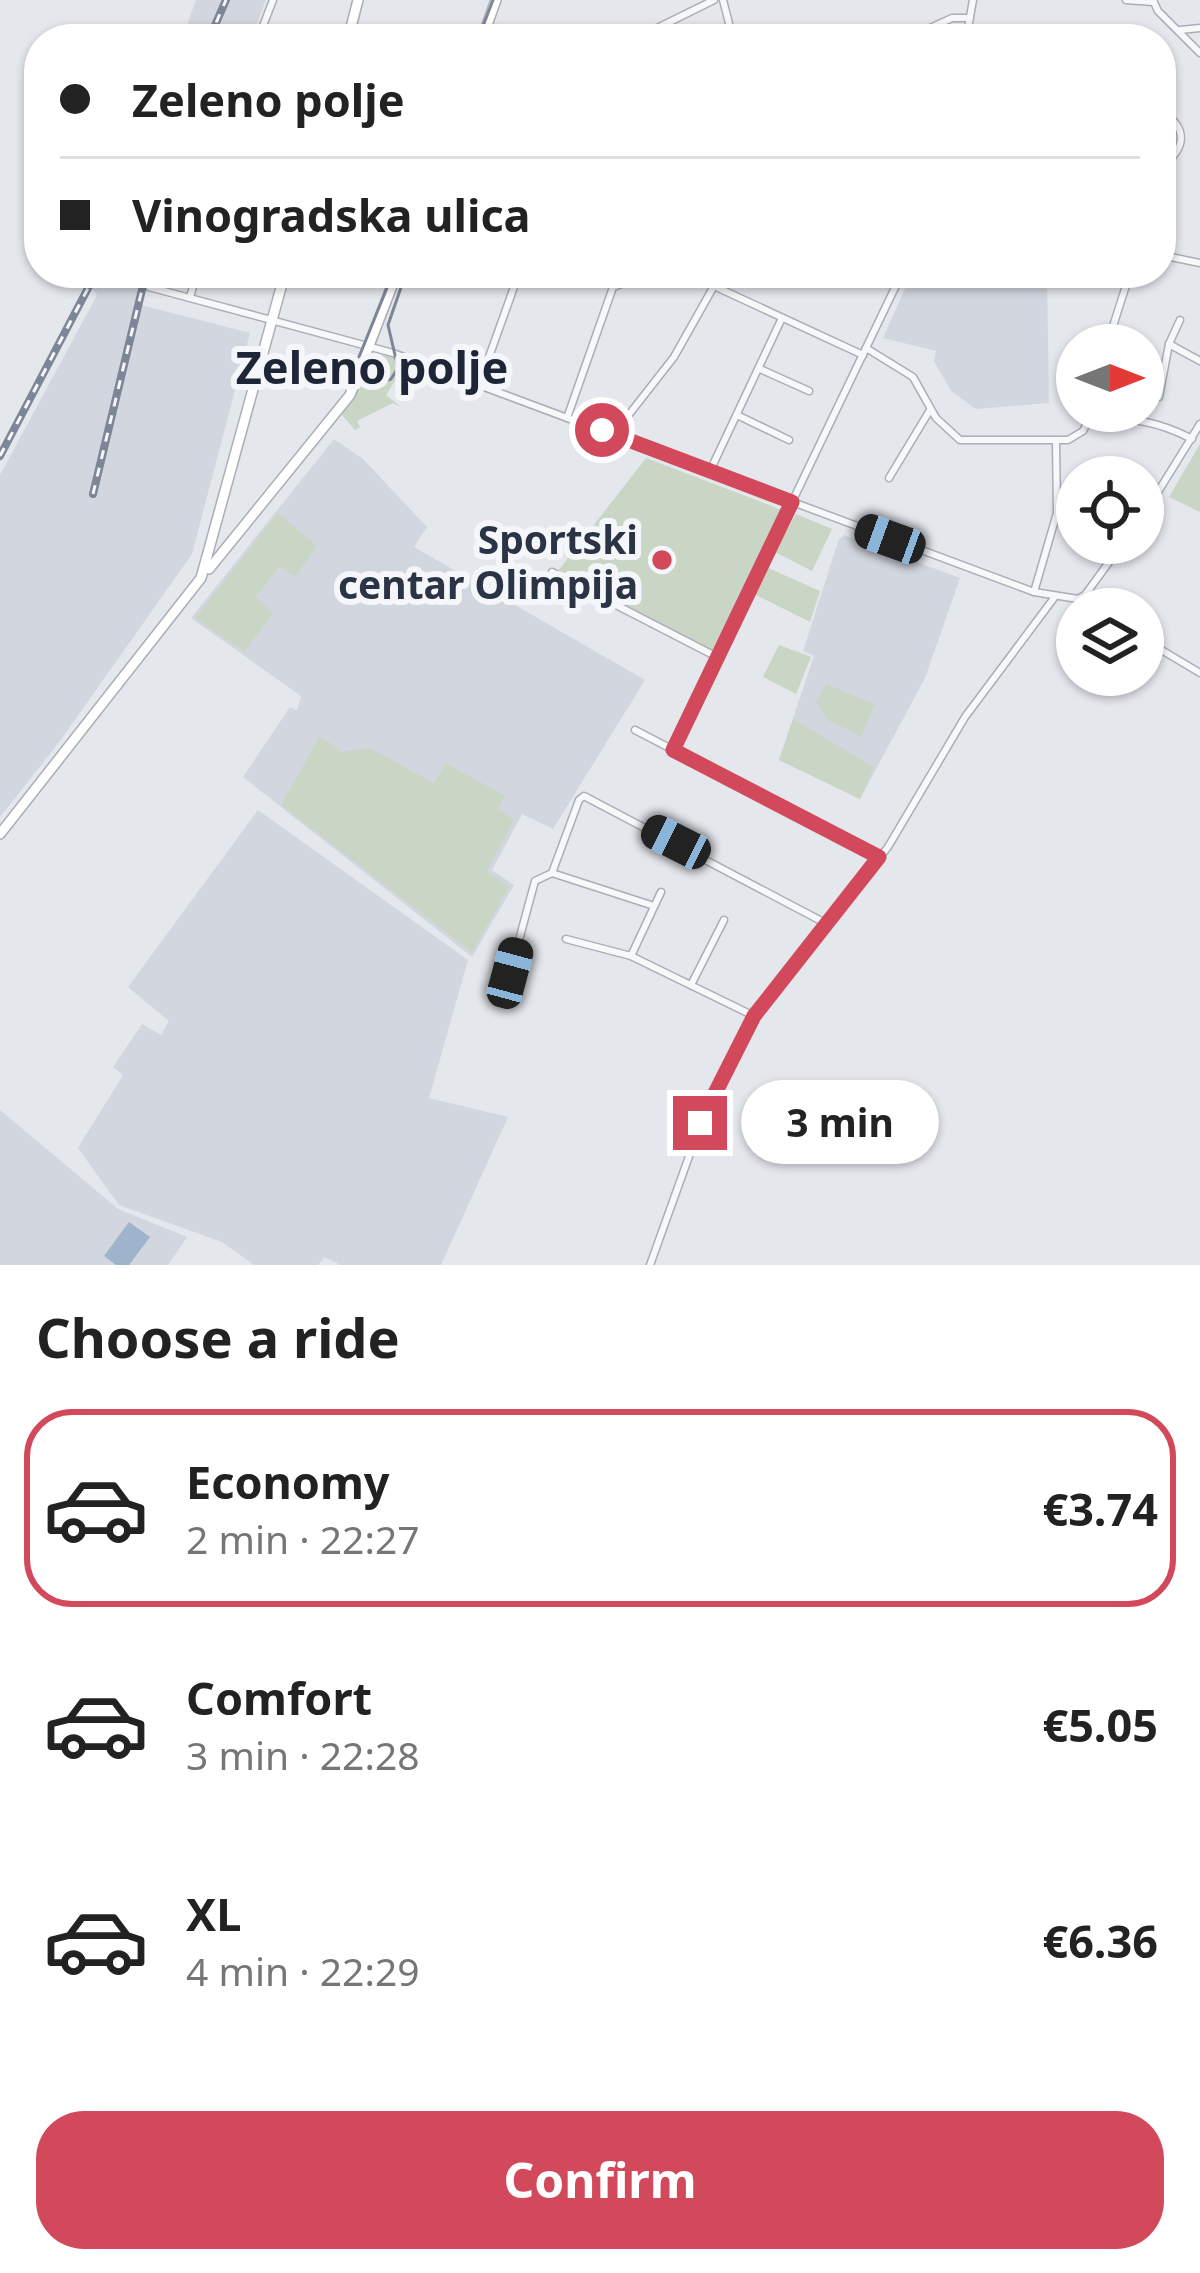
<!DOCTYPE html>
<meta charset="utf-8">
<style>
body{margin:0;font-family:"Noto Sans",sans-serif;background:#f6f6f6;color:#222;height:100vh;display:flex;flex-direction:column;font-size:45px;white-space:nowrap}
*{box-sizing:border-box;margin:0}
p{font-size:39px;color:#767676}
.icon{flex:none;width:66px;height:66px;fill:none;stroke:currentColor;stroke-width:2;stroke-linecap:round;stroke-linejoin:round}
.map{position:relative;height:1265px;overflow:hidden}
.drawer{display:flex;flex-direction:column;background:#fff;flex:1}
.drawer>*{flex:none}
.guide{position:absolute;left:24px;top:24px;width:1152px;height:264px;border-radius:48px;box-shadow:0 3px 9px #0004;display:grid;align-content:center;height:264px;padding:0 36px;background:#fff}
.needle{width:78px;rotate:90deg}
.fabs{position:absolute;left:1056px;top:324px;display:grid;gap:24px}
.fabs a{display:grid;place-items:center;width:108px;height:108px;border-radius:50%;background:#fff;box-shadow:0 3px 9px #0004;font-size:60px}
.end{position:absolute;width:54px;height:54px;margin:-27px;border:15px solid #d1495b;background:#fff;box-shadow:0 0 0 6px #fff}
.from{border-radius:50%}
.bubble{position:absolute;height:84px;border-radius:42px;background:#fff;box-shadow:0 3px 9px #0004;font-size:39px;font-weight:700;line-height:84px;text-align:center}
.car{position:absolute;width:36px;height:72px;margin:-36px -18px;border-radius:15px;box-shadow:0 0 9px 3px #0007;background:linear-gradient(#222 24%,#8ab4d8 0 40%,#222 0 76%,#8ab4d8 0 86%,#222 0)}
.guide b{display:flex;align-items:center;gap:42px;height:114px;font-size:45px}
.guide b+b{border-top:3px solid #e0e0e0}
.guide i{width:30px;height:30px;background:#222}
ul{padding:0;list-style:none}
li{display:flex;align-items:center;gap:36px;height:198px;margin:0 24px 18px;padding:0 12px;border:6px solid transparent;border-radius:48px}
li div{flex:1}
li b{display:block;font-size:45px}
li em{font-style:normal;font-weight:700}
li.current{border-color:#d1495b}
li>.icon{width:108px;height:108px;stroke-width:1.5}
h2{padding:0 36px;font-size:54px;line-height:144px}
.action{display:flex;gap:24px;margin-top:auto;padding:24px 36px}
.action a{flex:1;height:138px;border-radius:48px;background:#d1495b;color:#fff;font-size:48px;font-weight:700;line-height:138px;text-align:center}
.map>svg:first-child{display:block}
</style>
<div class="map">
<svg width="1200" height="1265" viewBox="0 0 1200 1265">
<rect width="100%" height="100%" fill="#e4e7ec"/>
<!-- built -->
<g fill="#d2d6de">
<polygon points="196,0 266,0 251,39 182,39"/>
<polygon points="82,273 149,273 141,305 250,333 192,554 60,741 0,817 0,475 97,295"/>
<polygon points="912,273 1047,273 1049,403 976,409 951,391 934,361 936,351 883,338"/>
<polygon points="334,439 363,459 427,527 414,547 645,680 553,829 522,814 492,870 514,885 472,957 243,777 290,707 297,711 301,696 191,618"/>
<polygon points="844,535 960,578 925,678 860,799 779,760 814,656 803,651 839,539"/>
<polygon points="258,810 468,960 429,1098 508,1117 441,1265 341,1265 324,1257 318,1265 254,1265 222,1242 119,1205 78,1148 123,1075 113,1067 142,1024 161,1035 169,1021 128,987"/>
<polygon points="0,1110 118,1209 187,1237 168,1265 0,1265"/>
</g>
<!-- green -->
<g fill="#c9d6c5">
<polygon points="386,353 409,365 404,365 400,372 404,375 398,376 386,395 401,407 393,403 357,421 360,427 355,430 342,415 372,359"/>
<polygon points="1200,444 1200,512 1169,497"/>
<polygon points="646,458 782,510 712,651 558,571"/>
<polygon points="278,513 317,546 295,577 280,566 255,597 273,613 244,652 195,618"/>
<polygon points="796,514 832,529 812,571 775,552"/>
<polygon points="766,567 820,591 810,622 754,594"/>
<polygon points="779,645 811,657 796,694 763,677"/>
<polygon points="826,684 875,704 861,736 828,720 816,702"/>
<polygon points="793,719 874,767 860,799 779,760"/>
<polygon points="320,736 342,752 370,748 434,783 446,763 505,796 498,809 514,820 487,871 509,887 472,952 281,805"/>
</g>
<!-- water -->
<polygon fill="#9fb4cc" points="129,1222 150,1237 129,1265 116,1265 104,1256"/>
<g fill="none" stroke-linecap="round" stroke-linejoin="round">
<!-- street casing -->
<g stroke="#a9aeb7" stroke-width="9">
<g id="street">
<polyline points="723,0 733,39"/>
<polyline points="1126,0 1153,2"/>
<polyline points="1153,0 1158,11 1200,53"/>
<polyline points="1180,30 1200,28"/>
<polyline points="258,39 273,0"/>
<polyline points="635,39 714,0"/>
<polyline points="906,39 952,18 970,18"/>
<polyline points="966,39 973,0"/>
<path d="M1161 111C1189 128 1186 149 1161 167"/>
<polyline points="1161,255 1200,263"/>
<polyline points="616,286 634,279 635,273"/>
<polyline points="714,286 863,355"/>
<polyline points="149,287 393,353 1034,592 1078,599 1093,609"/>
<polyline points="190,297 197,273"/>
<polyline points="1169,344 1200,361"/>
<polyline points="1107,345 1130,273"/>
<polyline points="866,348 913,377 936,418 960,440 1068,440 1083,431 1093,411"/>
<polyline points="760,369 809,391"/>
<polyline points="479,385 519,273"/>
<polyline points="1159,397 1169,344 1180,320"/>
<polyline points="739,416 789,440"/>
<polyline points="567,418 618,273"/>
<path d="M1091 419C1129 417 1158 421 1192 439"/>
<polyline points="613,435 674,357 714,286 727,273"/>
<polyline points="710,471 782,318"/>
<polyline points="889,478 930,410"/>
<polyline points="1143,516 1200,424"/>
<polyline points="552,572 719,658"/>
<polyline points="1034,592 1057,513 1056,441"/>
<polyline points="1078,599 1085,595 1123,543"/>
<polyline points="1143,639 1200,673"/>
<polyline points="635,730 879,857"/>
<polyline points="673,750 902,273"/>
<polyline points="552,873 654,906"/>
<polyline points="566,939 631,956 754,1016"/>
<polyline points="631,956 661,892"/>
<polyline points="510,973 535,881 552,873 579,800 584,796 827,924"/>
<polyline points="691,985 724,920"/>
<polyline points="650,1265 701,1123 754,1016 888,847 965,717 1054,598"/>
</g>
</g>
<!-- secondary casing -->
<g stroke="#a9aeb7" stroke-width="12">
<g id="secondary">
<polyline points="348,39 358,0"/>
<polyline points="482,39 496,0"/>
<polyline points="209,569 350,395 397,273"/>
<polyline points="0,834 201,578 285,273"/>
</g>
</g>
<!-- street -->
<use href="#street" stroke="#f7f8fa" stroke-width="6"/>
<!-- secondary -->
<use href="#secondary" stroke="#fff" stroke-width="9"/>
<!-- tram -->
<g stroke="#7d8696" stroke-width="3">
<polyline points="478,39 493,0"/>
<polyline points="393,273 359,357 361,372 378,383 391,379 398,368 388,325 406,273"/>
</g>
<!-- rail casing -->
<g stroke="#7d8696" stroke-width="8">
<g id="rail">
<polyline points="209,39 226,0"/>
<polyline points="0,456 96,273"/>
<polyline points="93,494 146,273"/>
</g>
</g>
<!-- rail -->
<use href="#rail" stroke="#f4f6f9" stroke-width="3" stroke-dasharray="9" stroke-linecap="butt"/>
</g>
<g fill="none" stroke-linecap="round" stroke-linejoin="round">
<!-- route -->
<polyline stroke="#d1495b" stroke-width="15" points="602,430 792,502 673,750 879,857 754,1016 700,1123"/>
</g>
<!-- markers -->
<circle fill="#d1495b" stroke="#f4f6f9" stroke-width="4.5" cx="662" cy="560" r="12"/>
<g text-anchor="middle" dominant-baseline="central" stroke-width="12" stroke-linejoin="round" paint-order="stroke">
<!-- poi labels -->
<g font-size="39" font-weight="bold" fill="#2b3445" stroke="#f4f6f9" text-anchor="end">
<text x="638" y="538">Sportski<tspan x="638" dy="45">centar Olimpija</tspan></text>
</g>
<!-- quarter labels -->
<g font-size="45" font-weight="bold" fill="#1d2536" stroke="#f4f6f9">
<text x="372" y="366">Zeleno polje</text>
</g>
</g>
</svg>
<div class="fabs">
<a><svg class="needle" viewBox="-14 -14 28 28"><path d="M0-13l5 13h-10z" fill="#e53935"/><path d="M0 13l5-13h-10z" fill="#767676"/></svg></a>
<a><svg class="icon" aria-label="locate" viewBox="0 0 24 24"><circle cx="12" cy="12" r="6"/><path d="M12 2v4M12 18v4M2 12h4M18 12h4"/></svg></a>
<a><svg class="icon" aria-label="layers" viewBox="0 0 24 24"><path d="M12 4l9 5-9 5-9-5zM3 14l9 5 9-5"/></svg></a>
</div>
<i class="end from" style="left:602px;top:430px"></i>
<i class="end" style="left:700px;top:1123px"></i>
<div class="bubble" style="left:741px;top:1080px;width:198px">3 min</div>
<i class="car" style="left:890px;top:539px;rotate:290deg"></i>
<i class="car" style="left:676px;top:842px;rotate:297deg"></i>
<i class="car" style="left:510px;top:973px;rotate:15deg"></i>
<div class="guide">
<b><i class="from"></i>Zeleno polje</b>
<b><i></i>Vinogradska ulica</b>
</div>
</div>
<section class="drawer">
<h2>Choose a ride</h2>
<ul>
<li class="current"><svg class="icon" aria-label="car" viewBox="0 0 24 24"><path d="M5 17H2v-5l4-1 3-4h7l3 4 3 1v5h-3M9 17h6M6 11h13"/><circle cx="7" cy="17" r="2"/><circle cx="17" cy="17" r="2"/></svg><div><b>Economy</b><p>2 min · 22:27</p></div><em>€3.74</em></li>
<li><svg class="icon" aria-label="car" viewBox="0 0 24 24"><path d="M5 17H2v-5l4-1 3-4h7l3 4 3 1v5h-3M9 17h6M6 11h13"/><circle cx="7" cy="17" r="2"/><circle cx="17" cy="17" r="2"/></svg><div><b>Comfort</b><p>3 min · 22:28</p></div><em>€5.05</em></li>
<li><svg class="icon" aria-label="car" viewBox="0 0 24 24"><path d="M5 17H2v-5l4-1 3-4h7l3 4 3 1v5h-3M9 17h6M6 11h13"/><circle cx="7" cy="17" r="2"/><circle cx="17" cy="17" r="2"/></svg><div><b>XL</b><p>4 min · 22:29</p></div><em>€6.36</em></li>
</ul>
<div class="action"><a>Confirm</a></div>
</section>
